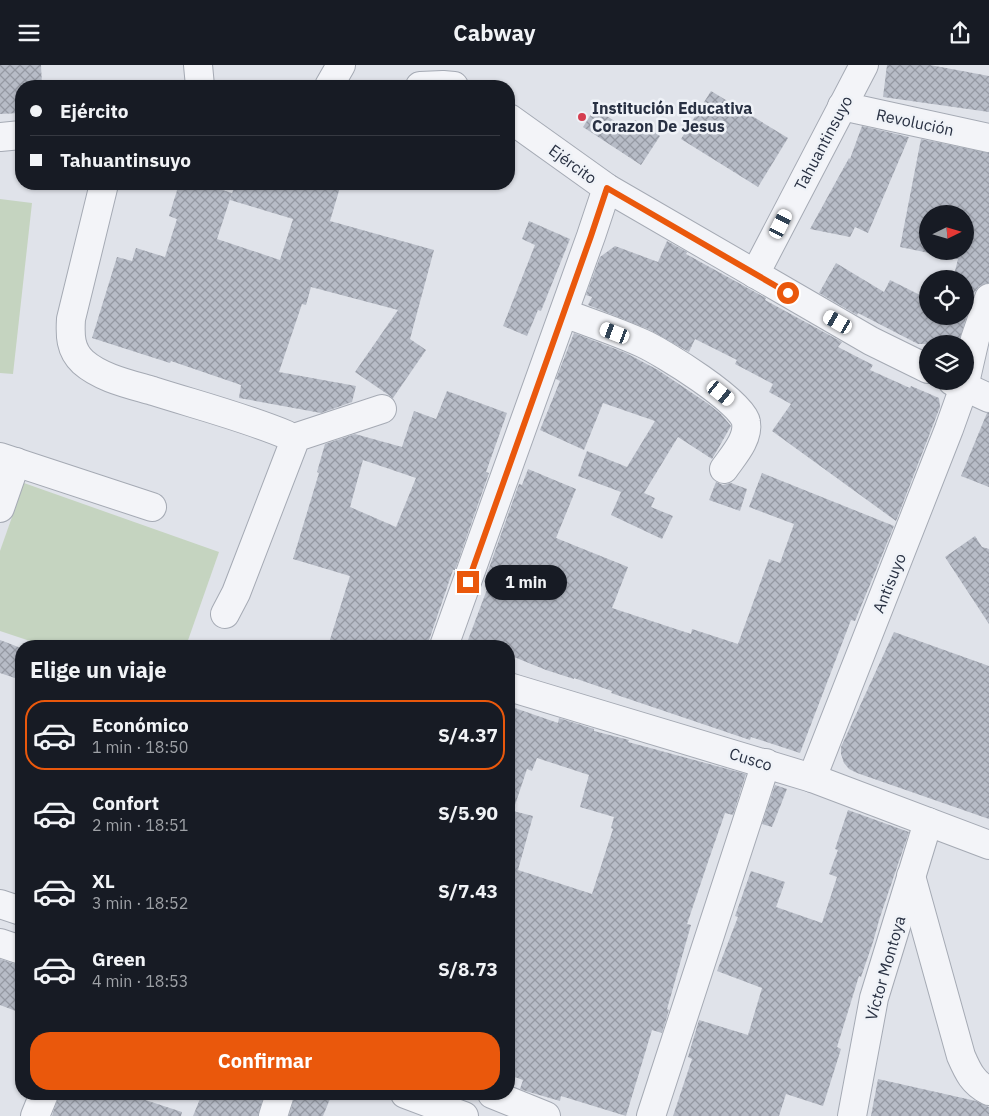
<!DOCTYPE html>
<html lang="es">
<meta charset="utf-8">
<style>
body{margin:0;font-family:"IBM Plex Sans",sans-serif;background:#242831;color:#f1f3f6;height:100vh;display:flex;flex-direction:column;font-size:19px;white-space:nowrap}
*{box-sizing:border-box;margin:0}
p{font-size:16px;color:#9ea1a6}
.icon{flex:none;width:28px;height:28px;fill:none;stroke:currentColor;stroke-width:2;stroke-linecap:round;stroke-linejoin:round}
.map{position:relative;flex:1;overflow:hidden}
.panel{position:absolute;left:15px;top:575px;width:500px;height:460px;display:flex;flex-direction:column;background:#171b24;border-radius:20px;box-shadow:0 1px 4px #0004}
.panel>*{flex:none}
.guide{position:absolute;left:15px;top:15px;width:500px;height:110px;border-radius:20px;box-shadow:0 1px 4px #0004;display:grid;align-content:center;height:110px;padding:0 15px;background:#171b24}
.needle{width:32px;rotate:85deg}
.buttons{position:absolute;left:919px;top:140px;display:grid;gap:10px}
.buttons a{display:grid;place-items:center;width:55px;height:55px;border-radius:50%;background:#171b24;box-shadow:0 1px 4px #0004;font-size:25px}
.end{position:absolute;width:22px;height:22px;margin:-11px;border:6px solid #ea580c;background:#fff;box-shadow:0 0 0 2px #fff}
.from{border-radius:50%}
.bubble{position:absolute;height:35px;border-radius:18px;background:#171b24;box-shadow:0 1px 4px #0004;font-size:16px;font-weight:700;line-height:35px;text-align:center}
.car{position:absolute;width:15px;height:30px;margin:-15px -8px;border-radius:6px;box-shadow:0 0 4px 1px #0007;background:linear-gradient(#fff 24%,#345 0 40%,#fff 0 76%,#345 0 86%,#fff 0)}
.guide b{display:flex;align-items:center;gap:18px;height:48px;font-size:19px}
.guide b+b{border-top:1px solid #363941}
.guide i{width:12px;height:12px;background:#f1f3f6}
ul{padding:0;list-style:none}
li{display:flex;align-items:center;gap:15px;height:70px;margin:0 10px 8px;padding:0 5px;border:2px solid transparent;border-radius:20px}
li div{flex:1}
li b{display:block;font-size:19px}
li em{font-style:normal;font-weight:700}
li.on{border-color:#ea580c}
li>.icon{width:45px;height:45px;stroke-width:1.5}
h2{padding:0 15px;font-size:22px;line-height:60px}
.cta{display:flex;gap:10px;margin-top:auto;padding:10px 15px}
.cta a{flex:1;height:58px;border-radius:20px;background:#ea580c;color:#fff;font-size:20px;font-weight:700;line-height:58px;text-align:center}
header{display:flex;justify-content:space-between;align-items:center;height:65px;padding:0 15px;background:#171b24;font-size:22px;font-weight:700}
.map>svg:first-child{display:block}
</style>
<header><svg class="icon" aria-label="menu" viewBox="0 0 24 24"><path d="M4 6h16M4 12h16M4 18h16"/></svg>Cabway<svg class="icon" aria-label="share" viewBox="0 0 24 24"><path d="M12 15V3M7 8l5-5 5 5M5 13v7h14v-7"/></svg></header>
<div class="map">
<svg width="989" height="1051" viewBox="0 0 989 1051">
<defs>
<pattern id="building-cross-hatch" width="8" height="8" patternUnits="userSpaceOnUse" patternTransform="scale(1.25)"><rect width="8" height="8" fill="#b7bcc7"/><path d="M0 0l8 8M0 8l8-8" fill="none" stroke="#9599a3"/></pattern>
</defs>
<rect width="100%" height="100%" fill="#e0e3ea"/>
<!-- garden -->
<g fill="#c5d4c0">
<polygon points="0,134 32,138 13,309 0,308"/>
<polygon points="24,418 219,487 186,581 45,581 0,566 0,486"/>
</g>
<!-- building -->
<g fill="url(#building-cross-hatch)" fill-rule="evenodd">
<polygon points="0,0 41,0 42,21 21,21 21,48 0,49"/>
<polygon points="887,0 930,0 989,11 989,47 883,32"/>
<polygon points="711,26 788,73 758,122 681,74"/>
<polygon points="595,43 628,65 635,55 660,71 641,100 583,62"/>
<polygon points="862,61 909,72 868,168 855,162 850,172 810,164 849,93 850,94"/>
<path d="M921 74 989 88V218L979 221 974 228 958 279H918L858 248 857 250 819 228 836 198 884 227 890 215 928 234V251H965V214H953L958 194 900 182ZM928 149H965V186H928Z"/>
<polygon points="179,119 204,119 232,128 217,174 280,195 293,154 230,135 235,119 341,119 330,156 434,185 410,274 426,285 393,333 355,307 398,245 311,222 306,240 302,239 279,307 356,321 352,337 321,348 239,333 241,320 171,296 170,298 92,273 117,192 132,196 136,183 165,192 177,154 169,151"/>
<polygon points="529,156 570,174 541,246 538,245 527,271 503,261 535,180 522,174"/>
<polygon points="667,176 687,187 686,189 766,233 765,235 842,277 838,282 873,300 870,305 910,323 911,321 939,333 940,342 896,456 772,366 791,339 769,327 773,319 735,299 737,295 695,274 689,287 648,264 588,240 592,232 586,230 600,192 615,181 658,197"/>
<polygon points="574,268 626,288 658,305 707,338 721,349 731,361 712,394 678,372 644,428 655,433 651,442 673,451 662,474 611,450 621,427 578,411 587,386 627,402 655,356 603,338 584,385 540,365 560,316 556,314"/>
<path d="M447 326 507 348 486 407 489 408 455 505H453L427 581H328L350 511 293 494 319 408 317 407 325 379 355 369 402 382 414 346 436 354ZM363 395 416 413 396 462 350 442Z"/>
<polygon points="987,348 989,348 989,422 961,411"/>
<polygon points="528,404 576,424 556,473 628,502 612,543 691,569 692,564 738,579 769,494 780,498 794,459 749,442 762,408 894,461 855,556 851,555 800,688 751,672 750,675 611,628 612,626 574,613 574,614 546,605 509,590 509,581 483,581 468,575 489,519 484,517 519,419 522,420"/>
<polygon points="716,417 723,420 731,418 747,424 740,446 709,435"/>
<polygon points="975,471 982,482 989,484 989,559 945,492"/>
<polygon points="894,567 989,601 989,754 857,708 849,704 844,698 841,689 841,682"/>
<polygon points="0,575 21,583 21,615 0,608"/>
<path d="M509 641 558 658 559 653 594 664V666L629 675 628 677 746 709 733 750 725 748 710 791 687 859 691 860 667 944 669 945 662 968 652 965 626 1051 561 1031 560 1036 529 1027 520 1024 523 1015 509 1010ZM537 693 589 710 580 742 614 752 611 763 613 764 592 829 518 805 533 751 513 746 527 704 532 706Z"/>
<polygon points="775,720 787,724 772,762 762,759"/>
<polygon points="848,745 909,767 880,852 873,877 861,912 859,911 837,982 841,984 823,1041 786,1029 779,1051 673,1051 692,994 688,992 699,955 748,970 762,923 717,906 738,852 735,851 751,806 785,817 776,842 822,858 837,812 829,809 838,785 835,784"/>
<polygon points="0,894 21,901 21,948 0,940"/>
<polygon points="878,1014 976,1036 989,1042 989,1051 871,1051"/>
<polygon points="59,1029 127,1029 182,1047 181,1051 52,1051"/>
<polygon points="202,1029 264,1029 258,1051 193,1051"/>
<polygon points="295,1029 332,1029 323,1051 289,1051"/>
</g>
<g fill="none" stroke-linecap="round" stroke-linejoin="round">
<!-- minor casing -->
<g stroke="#a5aab4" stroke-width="30">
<g id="minor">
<polyline points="198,0 200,21"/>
<polyline points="329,21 341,0"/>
<polyline points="420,21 443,20 454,21"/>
<polyline points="842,41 989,73"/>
<polyline points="509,53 607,123 871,276 928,304"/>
<polyline points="0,72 21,70"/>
<path d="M104 119 71 254C70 270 70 285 83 297 101 313 129 319 153 326 197 340 244 352 287 370L293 380 236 528 225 549"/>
<polyline points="755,209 864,0"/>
<path d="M564 248C590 258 616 266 642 278 662 287 743 337 746 357 749 374 733 391 724 404"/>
<polyline points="952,316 989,333"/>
<polyline points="291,374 382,344"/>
<polyline points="0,392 152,442"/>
<polyline points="0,443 16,397"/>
<polyline points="444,581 591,171 607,123"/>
<polyline points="509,622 812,713 989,780"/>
<polyline points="812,713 949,364 964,322 975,274 989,233"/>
<path d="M911 811 961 991C968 1007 973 1018 989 1026"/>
<polyline points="0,839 21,846"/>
<polyline points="0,878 21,885"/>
<polyline points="405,1029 464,1051"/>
<polyline points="492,1029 546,1051"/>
<polyline points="35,1051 44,1029"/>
<polyline points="273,1051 280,1029"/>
<polyline points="651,1051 766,698"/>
<polyline points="852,1051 874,933 928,757"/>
</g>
</g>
<!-- minor -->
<use href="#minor" stroke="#f3f4f8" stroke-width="28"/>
</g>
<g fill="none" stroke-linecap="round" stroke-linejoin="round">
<!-- route -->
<polyline stroke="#ea580c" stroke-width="6" points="468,517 591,171 607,123 788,228"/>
</g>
<!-- markers -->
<circle fill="#d53e50" stroke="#eff2f7" stroke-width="2" cx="582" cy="52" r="5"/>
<g text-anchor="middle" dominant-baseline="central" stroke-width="5" stroke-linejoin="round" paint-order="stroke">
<!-- poi labels -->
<g font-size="16" font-weight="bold" fill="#283042" stroke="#eff2f7" text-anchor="start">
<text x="592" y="43">Institución Educativa<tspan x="592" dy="18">Corazon De Jesus</tspan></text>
</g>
<!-- street labels -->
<g font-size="16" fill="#283042" stroke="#eff2f7">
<text transform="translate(915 57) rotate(12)">Revolución</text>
<text transform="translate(823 78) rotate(-62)">Tahuantinsuyo</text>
<text transform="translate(573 99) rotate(36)">Ejército</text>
<text transform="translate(889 518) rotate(-68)">Antisuyo</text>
<text transform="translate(751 694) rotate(17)">Cusco</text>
<text transform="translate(885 903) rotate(-74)">Víctor Montoya</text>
</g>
</g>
</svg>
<div class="buttons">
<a><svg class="needle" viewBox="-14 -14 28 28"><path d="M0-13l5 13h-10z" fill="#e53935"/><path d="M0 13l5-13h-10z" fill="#9ea1a6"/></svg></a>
<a><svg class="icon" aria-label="locate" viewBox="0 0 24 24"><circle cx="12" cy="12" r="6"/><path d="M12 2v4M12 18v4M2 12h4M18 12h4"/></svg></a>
<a><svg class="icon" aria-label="layers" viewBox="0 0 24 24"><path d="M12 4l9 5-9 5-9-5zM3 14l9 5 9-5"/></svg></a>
</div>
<i class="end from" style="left:788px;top:228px"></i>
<i class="end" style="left:468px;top:517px"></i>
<div class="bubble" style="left:485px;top:500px;width:82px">1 min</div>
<i class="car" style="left:781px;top:159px;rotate:27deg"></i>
<i class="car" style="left:838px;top:257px;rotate:300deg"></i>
<i class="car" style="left:615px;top:268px;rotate:291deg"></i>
<i class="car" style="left:721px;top:328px;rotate:129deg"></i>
<div class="guide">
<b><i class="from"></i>Ejército</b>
<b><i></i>Tahuantinsuyo</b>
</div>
<section class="panel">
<h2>Elige un viaje</h2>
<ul>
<li class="on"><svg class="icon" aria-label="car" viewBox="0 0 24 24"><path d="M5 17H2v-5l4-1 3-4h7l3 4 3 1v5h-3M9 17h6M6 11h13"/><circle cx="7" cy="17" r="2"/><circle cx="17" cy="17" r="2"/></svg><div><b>Económico</b><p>1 min · 18:50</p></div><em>S/4.37</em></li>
<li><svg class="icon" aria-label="car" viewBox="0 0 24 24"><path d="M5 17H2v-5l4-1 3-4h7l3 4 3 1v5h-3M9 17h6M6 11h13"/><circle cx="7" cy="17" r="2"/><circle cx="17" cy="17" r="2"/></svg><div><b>Confort</b><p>2 min · 18:51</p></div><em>S/5.90</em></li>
<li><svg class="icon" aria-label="car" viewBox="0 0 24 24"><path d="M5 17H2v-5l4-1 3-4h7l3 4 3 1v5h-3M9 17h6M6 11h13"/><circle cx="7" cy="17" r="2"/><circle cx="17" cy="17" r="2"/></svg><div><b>XL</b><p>3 min · 18:52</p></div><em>S/7.43</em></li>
<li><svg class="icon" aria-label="car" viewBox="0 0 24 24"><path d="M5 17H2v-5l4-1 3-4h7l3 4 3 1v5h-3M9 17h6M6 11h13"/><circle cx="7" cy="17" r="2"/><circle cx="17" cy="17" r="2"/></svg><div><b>Green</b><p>4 min · 18:53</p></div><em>S/8.73</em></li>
</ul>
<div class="cta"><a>Confirmar</a></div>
</section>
</div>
